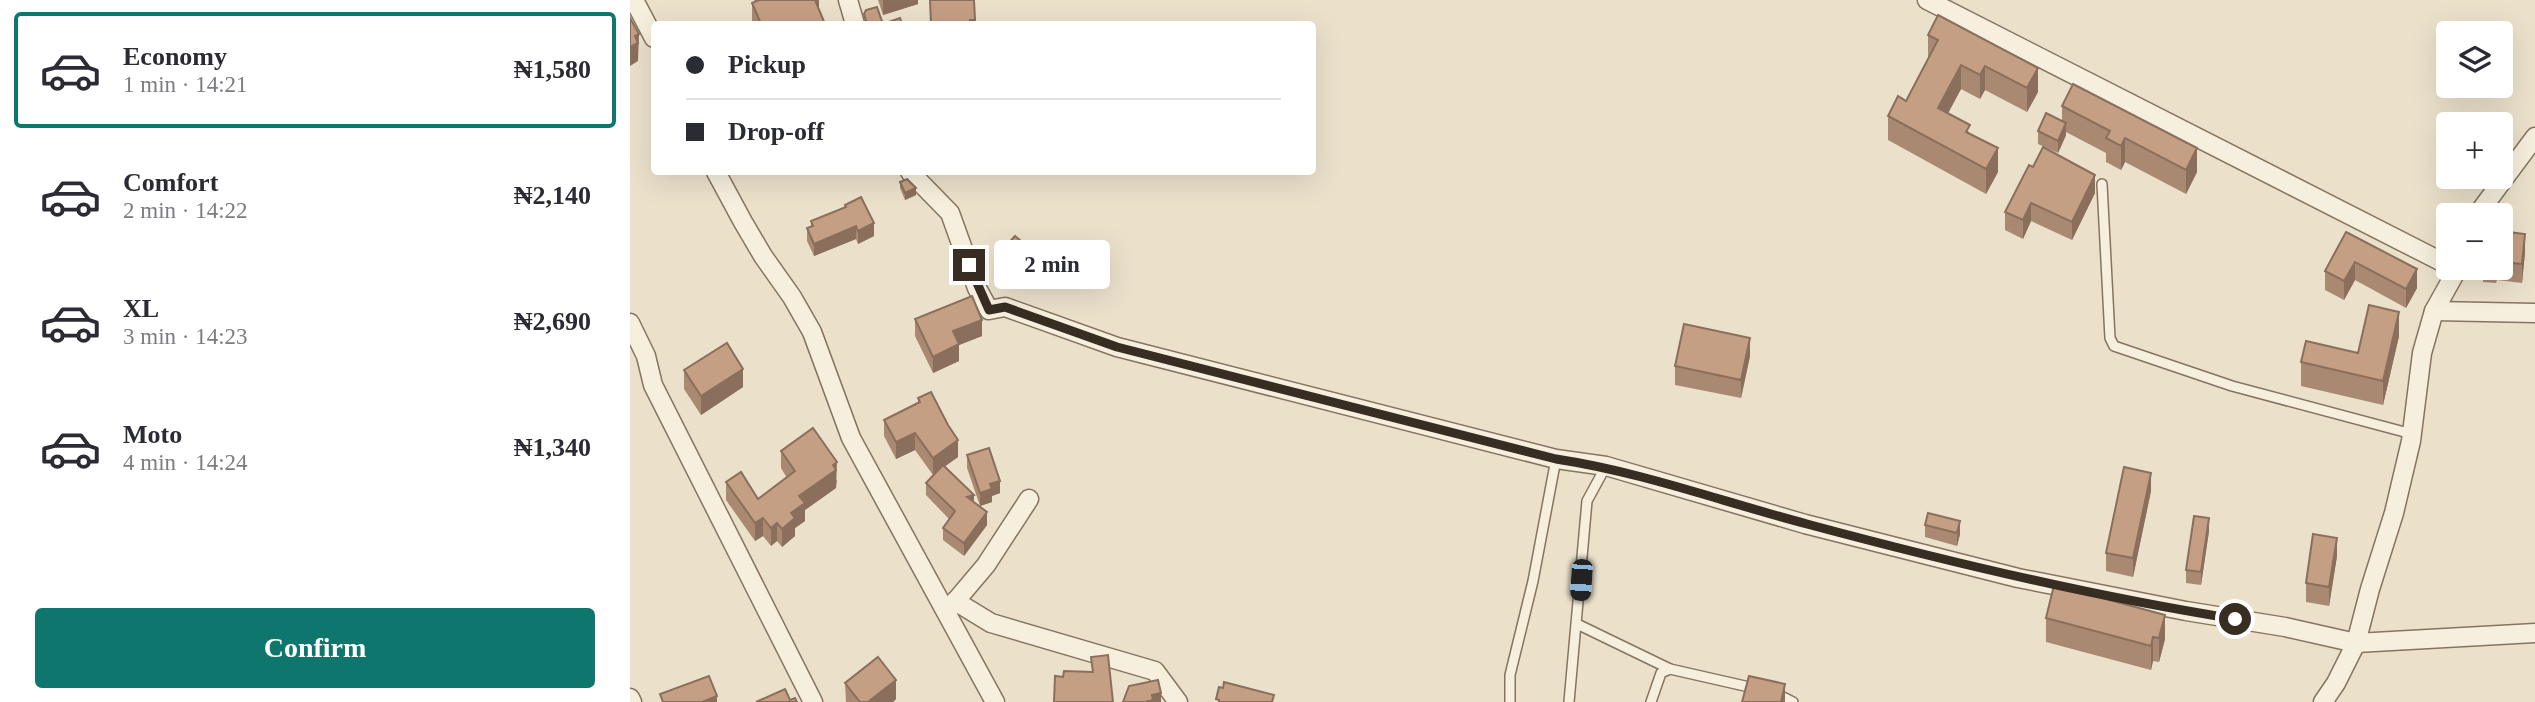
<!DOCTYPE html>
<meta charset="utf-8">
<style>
body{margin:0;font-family:Georgia,serif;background:#f7f7f7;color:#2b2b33;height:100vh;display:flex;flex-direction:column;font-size:26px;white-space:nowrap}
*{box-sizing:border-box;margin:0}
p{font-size:23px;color:#7c7c81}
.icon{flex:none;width:38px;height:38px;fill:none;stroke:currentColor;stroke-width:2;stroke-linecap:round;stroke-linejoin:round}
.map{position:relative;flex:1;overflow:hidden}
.details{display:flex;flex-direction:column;background:#fff;width:630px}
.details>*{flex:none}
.hud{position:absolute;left:21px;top:21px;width:665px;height:154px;border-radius:7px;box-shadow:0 7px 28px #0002;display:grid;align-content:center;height:154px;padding:0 35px;background:#fff}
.fabs{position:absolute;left:1806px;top:21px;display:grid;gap:14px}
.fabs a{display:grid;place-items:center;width:77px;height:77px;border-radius:7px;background:#fff;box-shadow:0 7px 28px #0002;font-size:35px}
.end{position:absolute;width:32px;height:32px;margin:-16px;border:9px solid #382d22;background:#fff;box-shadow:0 0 0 4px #fff}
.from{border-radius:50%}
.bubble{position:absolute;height:49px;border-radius:7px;background:#fff;box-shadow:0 7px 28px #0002;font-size:23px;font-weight:700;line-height:49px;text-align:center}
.car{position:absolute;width:21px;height:42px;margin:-21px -10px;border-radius:9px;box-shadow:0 0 5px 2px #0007;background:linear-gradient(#222 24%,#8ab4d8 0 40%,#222 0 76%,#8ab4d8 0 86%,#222 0)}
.hud b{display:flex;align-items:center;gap:24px;height:66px;font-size:26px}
.hud b+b{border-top:2px solid #e1e1e2}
.hud i{width:18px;height:18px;background:#2b2b33}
ul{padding:12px 0 0;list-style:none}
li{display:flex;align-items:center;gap:21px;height:116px;margin:0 14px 10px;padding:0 21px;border:4px solid transparent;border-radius:7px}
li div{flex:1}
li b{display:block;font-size:26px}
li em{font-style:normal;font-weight:700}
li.selected{border-color:#0f766e}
li>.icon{width:63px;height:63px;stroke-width:1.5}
.cta{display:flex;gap:14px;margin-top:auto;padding:14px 35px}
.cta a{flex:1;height:80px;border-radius:7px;background:#0f766e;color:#fff;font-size:28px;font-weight:700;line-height:80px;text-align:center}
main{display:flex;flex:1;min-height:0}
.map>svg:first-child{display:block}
</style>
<main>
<section class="details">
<ul>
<li class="selected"><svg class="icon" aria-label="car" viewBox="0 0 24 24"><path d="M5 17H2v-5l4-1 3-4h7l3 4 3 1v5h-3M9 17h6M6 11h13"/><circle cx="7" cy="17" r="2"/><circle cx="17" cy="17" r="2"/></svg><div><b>Economy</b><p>1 min · 14:21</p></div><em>₦1,580</em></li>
<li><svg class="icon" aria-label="car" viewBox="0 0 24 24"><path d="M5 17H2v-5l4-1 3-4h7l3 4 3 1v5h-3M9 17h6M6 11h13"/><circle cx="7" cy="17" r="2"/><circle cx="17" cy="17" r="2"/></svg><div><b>Comfort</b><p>2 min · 14:22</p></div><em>₦2,140</em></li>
<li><svg class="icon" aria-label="car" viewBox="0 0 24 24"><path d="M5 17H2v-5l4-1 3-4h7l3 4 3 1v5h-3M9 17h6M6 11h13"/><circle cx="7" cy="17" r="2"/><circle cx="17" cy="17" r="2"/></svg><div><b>XL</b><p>3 min · 14:23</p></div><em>₦2,690</em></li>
<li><svg class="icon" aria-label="car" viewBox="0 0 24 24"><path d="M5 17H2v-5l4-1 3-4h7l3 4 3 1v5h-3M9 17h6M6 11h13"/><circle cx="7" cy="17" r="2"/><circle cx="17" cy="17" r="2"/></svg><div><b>Moto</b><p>4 min · 14:24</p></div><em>₦1,340</em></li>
</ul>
<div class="cta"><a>Confirm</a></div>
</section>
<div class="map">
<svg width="1905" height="702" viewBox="0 0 1905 702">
<rect width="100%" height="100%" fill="#ebe1cb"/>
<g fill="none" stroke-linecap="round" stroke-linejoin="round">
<!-- service casing -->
<g stroke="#867460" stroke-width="12">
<g id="service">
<polyline points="1472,184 1480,338 1484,346 1602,386 1782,434"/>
<polyline points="947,624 1040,669"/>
<polyline points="1145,693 1163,702"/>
<polyline points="880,702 880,675 903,581 926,459"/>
<polyline points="939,702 957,501 976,466"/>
<polyline points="1021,702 1031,673 1040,669 1128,689"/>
</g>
</g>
<!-- minor casing -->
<g stroke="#867460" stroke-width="21">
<g id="minor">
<polyline points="4,0 24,38"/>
<polyline points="218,0 225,24"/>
<polyline points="1297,0 1818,265"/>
<polyline points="86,172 113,222 133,256 162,297 182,332 221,438 365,702"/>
<polyline points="280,172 320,213 347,288 359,310 375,307 487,347 926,459 976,466 1175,524 1388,578 1556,611 1655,627 1726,643 1905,633"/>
<polyline points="1847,215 1905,137"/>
<polyline points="1804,311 1905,313"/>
<polyline points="0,323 16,356 23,385 183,702"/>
<polyline points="325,601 361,623 525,671 548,702"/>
<polyline points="318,610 356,565 399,499"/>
<polyline points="0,698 2,702"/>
<polyline points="1693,702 1706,683 1726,643 1740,589 1764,513 1781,441 1792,353 1804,311 1828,268"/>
</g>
</g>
<!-- service -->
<use href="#service" stroke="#f6efdd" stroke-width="9"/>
<!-- minor -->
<use href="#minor" stroke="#f6efdd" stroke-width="18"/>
</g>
<!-- wall -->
<g fill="#a98972">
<polygon points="124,0 189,0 189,11 195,24 123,24 122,21 122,3 125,2"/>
<polygon points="248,0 288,0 288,4 253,15"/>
<polygon points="1298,35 1408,92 1397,112 1355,90 1350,99 1331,89 1318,113 1340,133 1368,172 1356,194 1258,140 1258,116 1276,101 1298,59"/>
<polygon points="1432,106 1567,172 1556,194 1495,162 1491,170 1476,162 1476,153 1436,132 1436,135 1428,153 1408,144 1408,131 1432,120"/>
<polygon points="1399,165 1465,193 1442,240 1401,221 1393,239 1375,230 1375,212"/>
<polygon points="270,182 286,195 275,200 270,188"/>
<polygon points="215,205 244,236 228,244 226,239 184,256 177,241 177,228 181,227 181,221 215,207"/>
<polygon points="1871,231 1895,252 1892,283 1867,280 1866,283 1853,282 1853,278 1847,278 1847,268 1871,268"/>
<polygon points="1716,232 1787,288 1776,308 1725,280 1714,300 1695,290 1695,271"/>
<polygon points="377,245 405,265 397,275 377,258"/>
<polygon points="285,319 352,336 329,345 329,361 303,373 285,336"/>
<polygon points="1769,336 1753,405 1671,386 1671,362 1728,353"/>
<polygon points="1120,356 1111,398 1045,385 1045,366"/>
<polygon points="54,370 113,387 71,415 54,389"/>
<polygon points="288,398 328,457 315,466 344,503 357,525 334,556 313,540 313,528 319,519 296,495 296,483 303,475 285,450 266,459 254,436 254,420 288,402"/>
<polygon points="151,451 207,480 206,488 175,510 175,521 165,528 165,536 152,547 147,541 141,546 133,536 125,541 96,500 96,482 128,499 157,478 151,468"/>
<polygon points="337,455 370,493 362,496 362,502 350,506 337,468"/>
<polygon points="1521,491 1503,577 1476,571 1476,553"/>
<polygon points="1295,525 1330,534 1327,546 1295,537"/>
<polygon points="1579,531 1571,585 1556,583 1556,570"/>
<polygon points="1707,556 1699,606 1676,602 1676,583"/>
<polygon points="1416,618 1535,639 1529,662 1523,661 1521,670 1416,642"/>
<polygon points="215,683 266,699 263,702 216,702"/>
</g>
<!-- shaded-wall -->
<g fill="#8a6f5c">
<polygon points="185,0 189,0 189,16 185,18"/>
<polygon points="253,0 288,0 288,4 253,15"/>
<polygon points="9,34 8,61 0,66 0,47 5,36"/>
<polygon points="1331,65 1331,89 1308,132 1308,108"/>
<polygon points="1355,66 1355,90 1350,99 1350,75"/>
<polygon points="1408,68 1408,92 1397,112 1397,88"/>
<polygon points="1436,123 1436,135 1428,153 1428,141"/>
<polygon points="1495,138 1495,162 1491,170 1491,146"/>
<polygon points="1368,148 1368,172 1356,194 1356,169"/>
<polygon points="1567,148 1567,172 1556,194 1556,170"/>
<polygon points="1465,175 1465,193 1442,240 1442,222"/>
<polygon points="286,188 286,195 275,200 275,193"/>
<polygon points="1401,203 1401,221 1393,239 1393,220"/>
<polygon points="244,223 244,236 228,244 228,231"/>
<polygon points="226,226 226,239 184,256 184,244"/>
<polygon points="1895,234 1895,252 1892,283 1892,264"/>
<polygon points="405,253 405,265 397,275 397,262"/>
<polygon points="1725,262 1725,280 1714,300 1714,281"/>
<polygon points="1787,269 1787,288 1776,308 1776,289"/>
<polygon points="1769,312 1769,336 1753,405 1753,381"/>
<polygon points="352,320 352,336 329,345 329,361 303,373 303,357 323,331"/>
<polygon points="1120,338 1120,356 1111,398 1111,380"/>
<polygon points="113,369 113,387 71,415 71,396"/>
<polygon points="285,433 285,450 266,459 266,442"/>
<polygon points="328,440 328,457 303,475 303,458"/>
<polygon points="207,462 206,488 175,510 175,521 165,528 165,536 152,547 152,529 169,496"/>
<polygon points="1521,473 1521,491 1503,577 1503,558"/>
<polygon points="370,481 370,493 362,496 362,502 350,506 350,493 360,484"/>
<polygon points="344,495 344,508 337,497"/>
<polygon points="357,512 357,525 334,556 334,543"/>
<polygon points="133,518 133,536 125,541 125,523"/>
<polygon points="1579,518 1579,531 1571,585 1571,572"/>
<polygon points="1330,521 1330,534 1327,546 1327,533"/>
<polygon points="147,523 147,541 141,546 141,528"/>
<polygon points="1707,538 1707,556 1699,606 1699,587"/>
<polygon points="1535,615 1535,639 1529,662 1529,638"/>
<polygon points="1523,637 1523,661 1521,670 1521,646"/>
<polygon points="266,680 266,699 263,702 238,702"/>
<polygon points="1155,684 1155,702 1151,702"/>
<polygon points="531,693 531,702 515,702 522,695"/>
<polygon points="87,696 87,702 72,702"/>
</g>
<!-- building -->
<g fill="#c59f84" stroke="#8a6f5c" stroke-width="2">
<polygon points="129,0 185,0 195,24 131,24 122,3"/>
<polygon points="300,0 344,0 345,20 340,20 340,24 301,24"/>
<polygon points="247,7 253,24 270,18 272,24 237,24 234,14 236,10"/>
<polygon points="1308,15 1408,68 1397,88 1355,66 1350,75 1331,65 1308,108 1340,125 1336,132 1368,148 1356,169 1258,116 1268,96 1276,101 1308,40 1298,35"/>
<polygon points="0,18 9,34 5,36 8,43 0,47"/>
<polygon points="1443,84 1567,148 1556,170 1495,138 1491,146 1476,138 1480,131 1432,106"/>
<polygon points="1416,113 1436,123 1428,141 1408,131"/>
<polygon points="1413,147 1465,175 1442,222 1401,203 1393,220 1375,212 1399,165 1403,167"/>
<polygon points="277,179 286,188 275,193 270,182"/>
<polygon points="231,197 244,223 228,231 226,226 184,244 177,228 183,226 181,221 216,207 215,205"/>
<polygon points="1871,231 1895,234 1892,264 1871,262"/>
<polygon points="1716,232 1787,269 1776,289 1725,262 1714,281 1695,271"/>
<polygon points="385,236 405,253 397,262 377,245"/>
<polygon points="342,296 352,320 323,331 329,344 303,357 285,319"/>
<polygon points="1739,305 1769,312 1753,381 1671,362 1676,341 1728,353"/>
<polygon points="1054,324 1120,338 1111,380 1045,366"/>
<polygon points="97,343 113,369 71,396 54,370"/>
<polygon points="301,392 318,425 328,440 303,458 285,433 266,442 254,420 290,402 288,398"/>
<polygon points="183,428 207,462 203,465 206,470 169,496 175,503 161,513 165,518 152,529 147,523 141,528 133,518 125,523 96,482 111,472 128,499 165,471 151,451"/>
<polygon points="359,448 370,481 360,484 362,489 350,493 337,455"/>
<polygon points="313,465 344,495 337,497 357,512 334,543 313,528 325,511 296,483"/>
<polygon points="1494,467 1521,473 1503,558 1476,553"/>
<polygon points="1298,513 1330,521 1327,533 1295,525"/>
<polygon points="1564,516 1579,518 1571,572 1556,570"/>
<polygon points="1683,534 1707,538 1699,587 1676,583"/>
<polygon points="1424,585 1535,615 1529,638 1523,637 1521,646 1416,618"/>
<polygon points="478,655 483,702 424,702 425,676 433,677 434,671 463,672 461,657"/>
<polygon points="248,657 266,680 238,702 230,702 215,683"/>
<polygon points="79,676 87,696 72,702 33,702 30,694"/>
<polygon points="1119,676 1155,684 1151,702 1112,702"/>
<polygon points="528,680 531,693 522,695 523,700 515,702 493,702 499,686"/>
<polygon points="594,682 644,695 642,702 589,702 589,700 586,699 589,687 593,688"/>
<polygon points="155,689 160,700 165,698 167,702 126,702"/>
</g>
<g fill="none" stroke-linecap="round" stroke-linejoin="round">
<!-- route -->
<path stroke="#382d22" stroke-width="9" d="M339 265 359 310 375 307 487 347 926 459C1012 472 1093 502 1177 524 1318 562 1461 596 1605 619"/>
</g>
</svg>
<div class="fabs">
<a><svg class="icon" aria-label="layers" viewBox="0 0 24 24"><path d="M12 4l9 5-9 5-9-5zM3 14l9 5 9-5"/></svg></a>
<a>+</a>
<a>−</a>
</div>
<i class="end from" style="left:1605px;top:619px"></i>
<i class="end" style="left:339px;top:265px"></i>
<div class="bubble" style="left:364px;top:240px;width:116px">2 min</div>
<i class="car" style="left:951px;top:580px;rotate:184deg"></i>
<div class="hud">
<b><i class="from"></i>Pickup</b>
<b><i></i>Drop-off</b>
</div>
</div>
</main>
